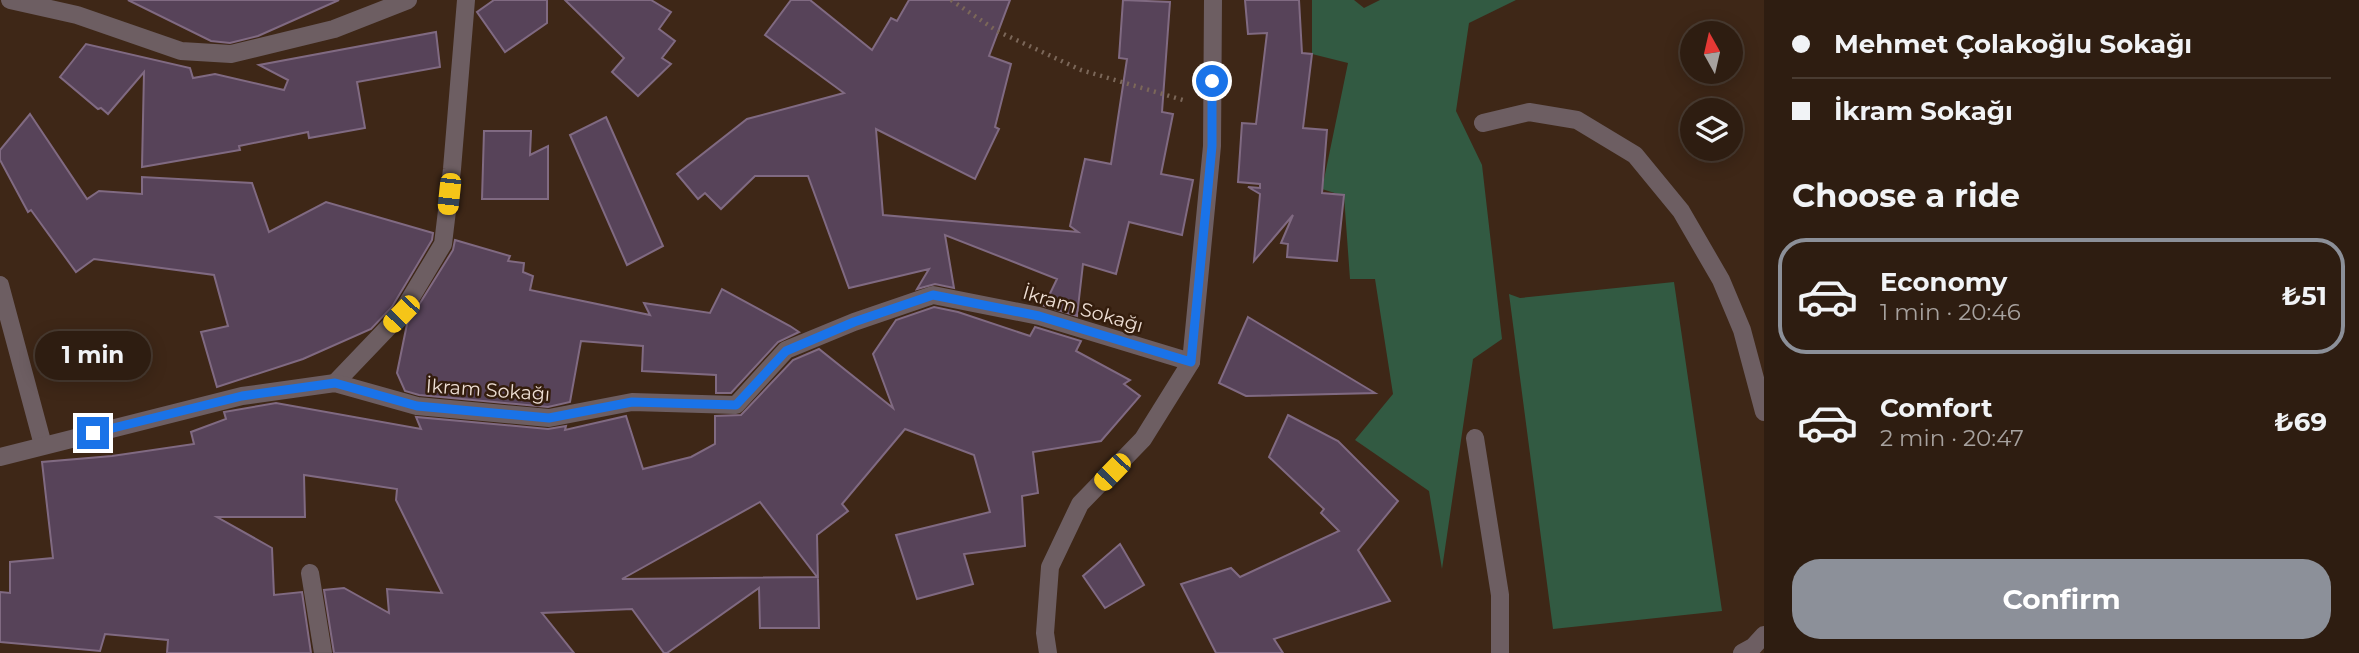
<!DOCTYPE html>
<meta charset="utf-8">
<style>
body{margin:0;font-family:Montserrat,sans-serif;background:#36261a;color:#f1f3f6;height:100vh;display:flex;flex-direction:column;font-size:26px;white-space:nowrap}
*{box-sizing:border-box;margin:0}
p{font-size:23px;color:#a7a29f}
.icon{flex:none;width:38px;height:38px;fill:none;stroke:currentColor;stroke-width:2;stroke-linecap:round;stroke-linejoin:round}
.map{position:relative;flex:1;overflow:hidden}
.details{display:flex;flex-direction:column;background:#2e1d11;width:595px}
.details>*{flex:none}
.guide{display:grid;align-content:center;height:154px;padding:0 28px;background:#2e1d11}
.needle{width:46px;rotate:352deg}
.tools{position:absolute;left:1680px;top:21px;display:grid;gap:14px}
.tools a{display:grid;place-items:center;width:63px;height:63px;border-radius:50%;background:#2e1d11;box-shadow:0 4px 18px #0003,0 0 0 2px #493b31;font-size:35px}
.end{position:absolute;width:32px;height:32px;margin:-16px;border:9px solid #1a73e8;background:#fff;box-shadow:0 0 0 4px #fff}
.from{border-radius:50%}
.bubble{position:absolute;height:49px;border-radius:24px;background:#2e1d11;box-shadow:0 4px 18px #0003,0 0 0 2px #493b31;font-size:23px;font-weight:700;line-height:49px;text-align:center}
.car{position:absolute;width:21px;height:42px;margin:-21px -10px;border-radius:9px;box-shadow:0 0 5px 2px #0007;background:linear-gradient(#f5c518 24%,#345 0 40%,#f5c518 0 76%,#345 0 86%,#f5c518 0)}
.guide b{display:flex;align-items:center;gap:24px;height:66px;font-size:26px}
.guide b+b{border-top:2px solid #493b31}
.guide i{width:18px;height:18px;background:#f1f3f6}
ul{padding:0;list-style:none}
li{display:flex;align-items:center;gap:21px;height:116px;margin:0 14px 10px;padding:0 14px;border:4px solid transparent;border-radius:28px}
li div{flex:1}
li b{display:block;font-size:26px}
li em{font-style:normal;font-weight:700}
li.active{border-color:#8c9099}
li>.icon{width:63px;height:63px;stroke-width:1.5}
h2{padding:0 28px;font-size:32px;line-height:84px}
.button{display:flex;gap:14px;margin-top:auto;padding:14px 28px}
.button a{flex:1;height:80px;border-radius:28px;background:#8c9099;color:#fff;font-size:28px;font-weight:700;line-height:80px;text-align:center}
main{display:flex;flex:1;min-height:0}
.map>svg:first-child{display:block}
</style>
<main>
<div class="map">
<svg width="1764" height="653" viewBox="0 0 1764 653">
<rect width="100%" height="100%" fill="#3e2717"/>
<!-- green -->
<g fill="#325a42">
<polygon points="1312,0 1354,0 1364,8 1380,0 1516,0 1469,23 1456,111 1482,165 1502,339 1473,359 1442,569 1429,491 1355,440 1393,394 1375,279 1350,279 1344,196 1322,189 1348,63 1312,54"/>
<polygon points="1674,282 1722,611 1553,629 1509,294 1520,298"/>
</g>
<!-- building -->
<g fill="#574359" stroke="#806a82" stroke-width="2" fill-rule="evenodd">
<polygon points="128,0 339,0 258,36 230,43 211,41"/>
<polygon points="494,0 547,0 547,23 505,52 477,12"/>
<polygon points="565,0 651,0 671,12 659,29 675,41 662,58 671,64 638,96 612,72 624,58"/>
<polygon points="791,0 810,0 872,50 891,18 897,21 909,0 1010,0 989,56 1011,64 995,127 999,129 975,179 876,129 883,215 1078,232 1070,226 1085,159 1111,164 1127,59 1119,58 1123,0 1170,2 1162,112 1173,114 1161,174 1193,180 1182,235 1129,222 1116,274 1083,264 1077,316 1044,306 1057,279 945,235 954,288 935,284 917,289 929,269 849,288 808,176 755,176 721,209 705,193 698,199 677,174 747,119 844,93 765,35"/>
<polygon points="1245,0 1299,0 1302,53 1312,54 1303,128 1327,130 1322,193 1344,195 1337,261 1287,257 1288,244 1281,243 1293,215 1254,261 1260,194 1248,187 1260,188 1260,184 1238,182 1242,123 1256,124 1267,33 1248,34"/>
<polygon points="436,32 440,67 357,82 365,128 309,138 308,132 239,146 240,150 142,167 144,72 108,114 101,108 98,109 60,77 86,44 190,68 193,78 215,74 284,90 288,80 259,65"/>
<polygon points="30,114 87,199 99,191 142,194 142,177 252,183 269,232 326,202 433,233 432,240 392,307 371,329 303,359 217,387 201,332 228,326 214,275 94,259 76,272 31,210 28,212 0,160 0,150"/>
<polygon points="606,117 663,246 627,265 570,135"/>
<polygon points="484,131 531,131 530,155 548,146 548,199 482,199"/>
<polygon points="455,240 510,256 508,261 524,263 523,272 533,276 530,290 650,315 644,303 710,313 722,289 790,326 799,332 778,342 731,393 716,393 716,375 642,371 643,346 581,341 570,402 548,407 419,395 405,391 397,373 407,324 453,250"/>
<path d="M934 307 958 312 1030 336 1035 327 1081 341 1076 351 1130 380 1124 384 1140 396 1101 441 1033 452 1038 493 1022 496 1025 546 964 554 973 584 917 599 896 535 990 512 974 455 905 429 842 504 848 511 817 535 819 628H760L759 588 667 653H664L632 609 542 613 574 653H334L324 590 344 588 389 613 387 589 442 593 396 500 397 489 304 475 305 517H217L272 548 274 595 302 592 311 653H167L168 640 105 634 100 651 0 642V592L10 593V562L53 558 42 462 112 456 194 444 191 432 226 419 224 412 276 403 421 429 416 417 548 429 566 426 565 430 626 416 643 469 691 457 715 444V416L741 415 793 360 819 349 893 408 873 354 896 320ZM760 502 817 577 622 579Z"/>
<polygon points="1248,317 1375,393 1246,396 1219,383"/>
<polygon points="1288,415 1338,441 1398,501 1358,550 1390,601 1274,639 1283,653 1216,653 1181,584 1231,568 1240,577 1339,531 1321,513 1324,509 1269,457"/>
<polygon points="1120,544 1144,585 1105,608 1083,576"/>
</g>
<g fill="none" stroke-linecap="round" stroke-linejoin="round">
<!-- path -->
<polyline stroke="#7b6759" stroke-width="4.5" stroke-dasharray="2 5" stroke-linecap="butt" points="951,0 997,31 1081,70 1183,100"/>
<!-- minor -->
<g stroke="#6d5e62" stroke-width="18">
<polyline points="10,0 77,15 181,51 231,54 334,29 408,0"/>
<polyline points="1483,123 1529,112 1577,120 1635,155 1681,211 1721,280 1742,330 1764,412"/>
<polyline points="0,285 43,445"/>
<polyline points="335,383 401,314 443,244 452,169 466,0"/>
<polyline points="1475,438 1500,595 1500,653"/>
<polyline points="0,457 242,396 335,383 417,406 549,418 632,402 736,405 786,350 854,322 933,295 1039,316 1191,362"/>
<polyline points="310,573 323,653"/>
<polyline points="1048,653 1045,633 1050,567 1080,504 1143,439 1191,362 1212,146 1213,0"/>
<polyline points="1742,653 1753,647 1764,635"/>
</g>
</g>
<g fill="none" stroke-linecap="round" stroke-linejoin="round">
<!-- route -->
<polyline stroke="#1a73e8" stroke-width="9" points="93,433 242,396 335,383 417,406 549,418 632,402 736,405 786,351 854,322 933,295 1039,316 1191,362 1212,146 1212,81"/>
</g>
<g text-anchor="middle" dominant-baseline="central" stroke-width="5" stroke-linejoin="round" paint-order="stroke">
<!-- street labels -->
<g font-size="19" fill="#eedfd5" stroke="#341d0d">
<text transform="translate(1083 309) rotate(16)">İkram Sokağı</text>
<text transform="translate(488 390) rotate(4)">İkram Sokağı</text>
</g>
</g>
</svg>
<div class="tools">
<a><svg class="needle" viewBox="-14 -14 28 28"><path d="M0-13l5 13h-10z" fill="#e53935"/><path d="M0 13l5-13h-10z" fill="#a7a29f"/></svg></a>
<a><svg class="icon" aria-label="layers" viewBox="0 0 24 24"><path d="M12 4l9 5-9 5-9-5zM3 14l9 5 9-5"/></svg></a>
</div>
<i class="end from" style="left:1212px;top:81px"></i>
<i class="end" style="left:93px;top:433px"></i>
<div class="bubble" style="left:35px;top:331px;width:116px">1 min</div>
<i class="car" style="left:449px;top:194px;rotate:186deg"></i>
<i class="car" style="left:401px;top:314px;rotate:224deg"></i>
<i class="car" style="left:1112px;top:472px;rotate:224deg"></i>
</div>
<section class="details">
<div class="guide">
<b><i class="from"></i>Mehmet Çolakoğlu Sokağı</b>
<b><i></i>İkram Sokağı</b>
</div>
<h2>Choose a ride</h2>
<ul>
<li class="active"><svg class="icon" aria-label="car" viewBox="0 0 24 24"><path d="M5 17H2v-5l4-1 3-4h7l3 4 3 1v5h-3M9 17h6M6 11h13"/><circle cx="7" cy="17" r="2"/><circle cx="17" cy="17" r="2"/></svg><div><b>Economy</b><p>1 min · 20:46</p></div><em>₺51</em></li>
<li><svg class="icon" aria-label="car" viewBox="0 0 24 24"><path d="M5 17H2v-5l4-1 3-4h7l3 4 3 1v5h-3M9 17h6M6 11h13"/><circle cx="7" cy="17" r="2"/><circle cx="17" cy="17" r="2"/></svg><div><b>Comfort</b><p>2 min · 20:47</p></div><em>₺69</em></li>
</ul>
<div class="button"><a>Confirm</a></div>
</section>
</main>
